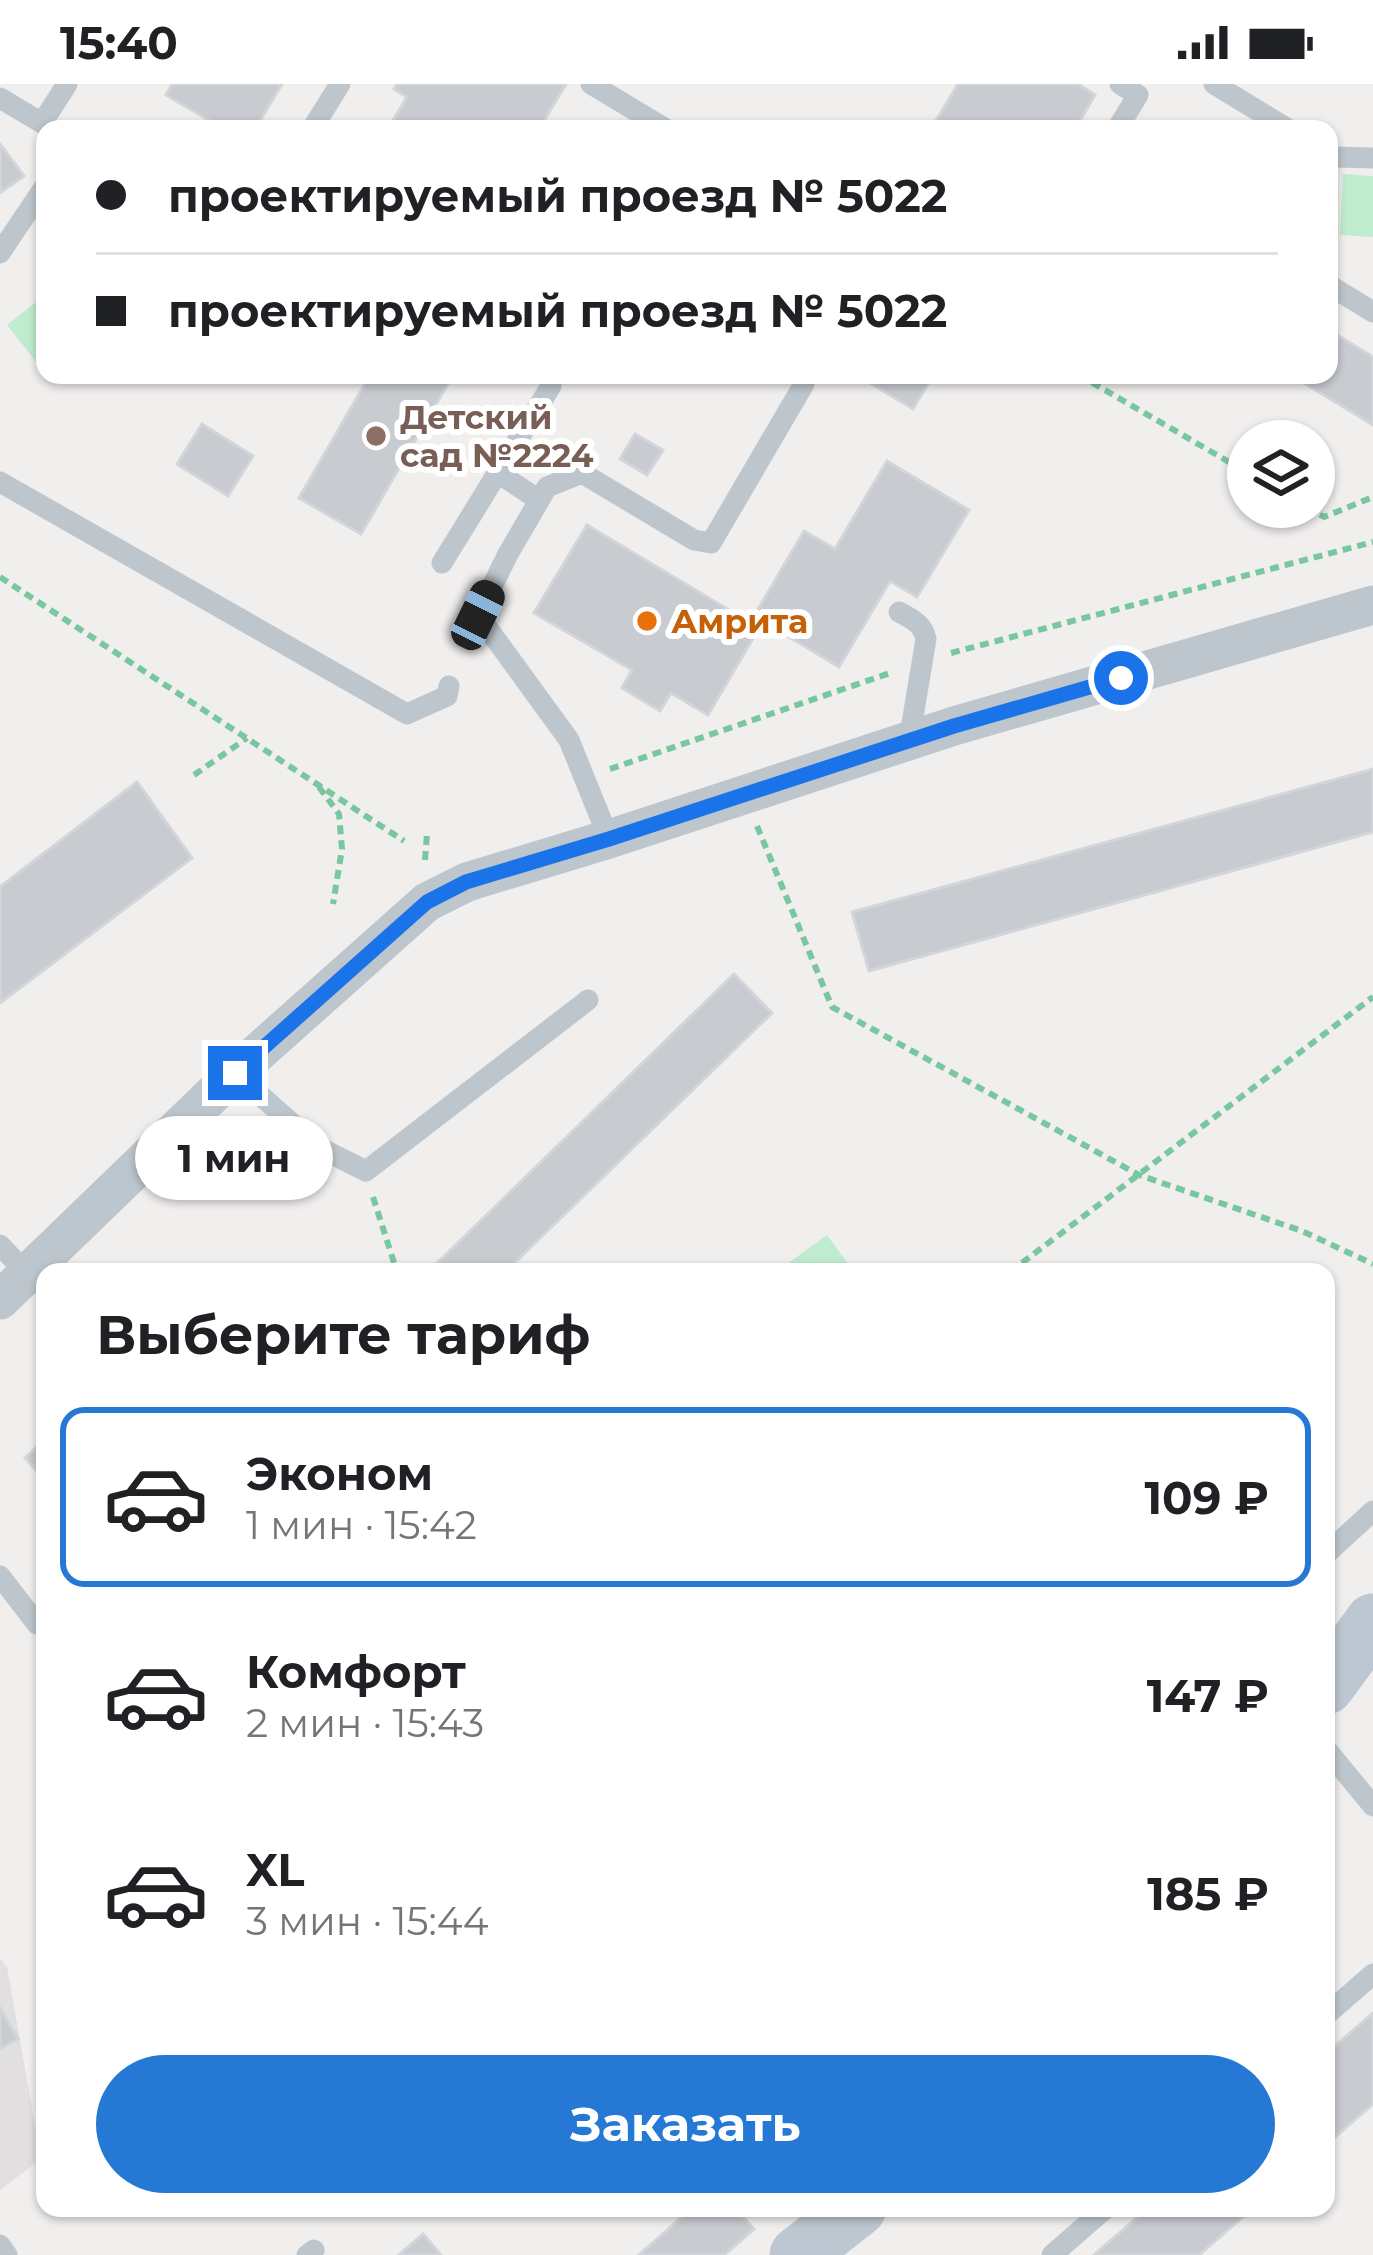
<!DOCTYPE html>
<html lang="ru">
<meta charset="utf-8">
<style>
body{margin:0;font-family:Montserrat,sans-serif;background:#f2f2f2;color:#202124;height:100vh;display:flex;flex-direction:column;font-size:45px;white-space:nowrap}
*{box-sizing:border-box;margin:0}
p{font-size:39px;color:#757577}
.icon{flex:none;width:66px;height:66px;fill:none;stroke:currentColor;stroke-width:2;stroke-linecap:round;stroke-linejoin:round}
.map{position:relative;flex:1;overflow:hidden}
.drawer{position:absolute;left:36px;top:1179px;width:1299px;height:954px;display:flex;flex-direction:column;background:#fff;border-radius:24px;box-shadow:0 3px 9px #0004}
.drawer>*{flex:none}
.top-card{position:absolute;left:36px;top:36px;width:1302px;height:264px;border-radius:24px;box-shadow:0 3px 9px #0004;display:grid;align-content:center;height:264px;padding:0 60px;background:#fff}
.tools{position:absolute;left:1227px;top:336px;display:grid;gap:24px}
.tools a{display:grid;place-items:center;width:108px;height:108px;border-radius:50%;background:#fff;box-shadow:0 3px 9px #0004;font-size:60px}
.end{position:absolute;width:54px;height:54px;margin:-27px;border:15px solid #1a73e8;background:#fff;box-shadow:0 0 0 6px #fff}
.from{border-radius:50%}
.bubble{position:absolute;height:84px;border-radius:42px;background:#fff;box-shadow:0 3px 9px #0004;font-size:39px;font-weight:700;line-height:84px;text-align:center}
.car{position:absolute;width:36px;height:72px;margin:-36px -18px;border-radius:15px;box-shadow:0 0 9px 3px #0007;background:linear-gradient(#222 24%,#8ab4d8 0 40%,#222 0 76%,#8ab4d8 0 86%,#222 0)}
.top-card b{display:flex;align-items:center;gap:42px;height:114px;font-size:45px}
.top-card b+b{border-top:3px solid #e0e0e0}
.top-card i{width:30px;height:30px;background:#202124}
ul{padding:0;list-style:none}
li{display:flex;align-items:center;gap:36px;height:180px;margin:0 24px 18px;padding:0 36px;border:6px solid transparent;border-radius:24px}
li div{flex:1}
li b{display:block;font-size:45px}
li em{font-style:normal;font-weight:700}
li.current{border-color:#2579d4}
li>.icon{width:108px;height:108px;stroke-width:1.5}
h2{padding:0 60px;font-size:54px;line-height:144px}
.cta{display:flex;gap:24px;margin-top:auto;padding:24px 60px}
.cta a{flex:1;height:138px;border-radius:72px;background:#2579d4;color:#fff;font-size:48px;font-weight:700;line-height:138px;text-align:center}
.status{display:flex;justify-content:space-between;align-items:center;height:84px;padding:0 60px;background:#fff;direction:ltr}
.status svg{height:33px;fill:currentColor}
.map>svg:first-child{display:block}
</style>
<div class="status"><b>15:40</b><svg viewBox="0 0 49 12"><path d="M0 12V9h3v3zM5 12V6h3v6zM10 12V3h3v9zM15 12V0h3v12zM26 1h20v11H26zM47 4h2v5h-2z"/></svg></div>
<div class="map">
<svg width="1373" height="2171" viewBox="0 0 1373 2171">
<rect width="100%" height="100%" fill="#f1eeee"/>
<!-- education -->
<polygon fill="#e1dfdf" points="0,1874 7,1883 41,2075 0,2106"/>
<!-- green -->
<g fill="#bfecce">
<polygon points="1343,90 1373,92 1373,153 1340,151"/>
<polygon points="45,211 45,289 7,241"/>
<polygon points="827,1151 854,1188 776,1188"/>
</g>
<!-- building -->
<g fill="#c8cbd0" stroke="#d2d5d9" stroke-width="3">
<polygon points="172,0 282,0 255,45 224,45 166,11"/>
<polygon points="397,0 566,0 539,45 392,45 389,43 407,13 394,5"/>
<polygon points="958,0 1078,0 1095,11 1075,45 931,45"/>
<polygon points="0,60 24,92 0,109"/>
<polygon points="1329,246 1373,273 1373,341 1291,291 1329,291"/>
<polygon points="370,291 453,291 361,450 299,414"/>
<polygon points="857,291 933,291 913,325"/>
<polygon points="202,340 253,372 228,412 177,380"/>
<polygon points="635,350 663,366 647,391 620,375"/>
<polygon points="887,377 969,426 917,513 890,497 839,583 754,532 804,447 835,465"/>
<polygon points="587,441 759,544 708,631 671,609 660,627 622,604 632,586 534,529"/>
<polygon points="1373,685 1373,748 869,887 852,828"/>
<polygon points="137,698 192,774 0,919 0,803"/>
<polygon points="734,890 772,929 505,1188 428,1188"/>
<polygon points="45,1355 45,1395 25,1374"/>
<polygon points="0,1924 18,1955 0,1965"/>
<polygon points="1373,1929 1373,2020 1326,2061 1326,1970"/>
<polygon points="692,2124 735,2124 754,2145 724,2171 639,2171"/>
<polygon points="1148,2124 1253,2124 1199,2171 1094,2171"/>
<polygon points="423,2150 441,2171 399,2171"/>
</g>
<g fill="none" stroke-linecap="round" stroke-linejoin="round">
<!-- path -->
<g stroke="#79c79e" stroke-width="6" stroke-dasharray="9 6" stroke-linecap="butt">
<polyline points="1079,291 1248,389"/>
<polyline points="1307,423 1324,433 1373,413"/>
<polyline points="0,493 404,757"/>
<polyline points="951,569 1373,458"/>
<polyline points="610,685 893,588"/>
<polyline points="194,691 247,654"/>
<polyline points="319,703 339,730 342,765 333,820"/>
<polyline points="757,742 832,923 1139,1091 1302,1147 1373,1180"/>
<polyline points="425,776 427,750"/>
<polyline points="373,1113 397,1188"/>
<polyline points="1010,1188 1373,913"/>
</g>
<!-- lane -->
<g stroke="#bdc6cc" stroke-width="21">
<polyline points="591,0 666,45"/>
<polyline points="1214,0 1288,45"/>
<polyline points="0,14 42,39 67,0"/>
<polyline points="312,45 340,0"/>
<polyline points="1117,45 1138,11 1120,0"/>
<polyline points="1329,70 1334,73 1373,74"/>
<polyline points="0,169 45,102"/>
<polyline points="1329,201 1373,228"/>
<polyline points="498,389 539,416"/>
<polyline points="0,398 407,630 447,612 449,602"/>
<polyline points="442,479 551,302"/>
<path d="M899 528C912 535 923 540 926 555L909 657"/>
<polyline points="609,755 569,656 478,531 508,470 547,403 582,389 694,456 711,459 804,300"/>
<polyline points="235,989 320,1064 366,1087 588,916"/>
<polyline points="0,1161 27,1190"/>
<polyline points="1326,1470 1373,1427"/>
<polyline points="0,1492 37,1540 45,1532"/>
<polyline points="1326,1665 1373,1722"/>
<polyline points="1326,1931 1373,1890"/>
<polyline points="0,2161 7,2171"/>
<polyline points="307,2171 314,2166"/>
<polyline points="1052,2171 1106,2124"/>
</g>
<!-- street -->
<polyline stroke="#bdc6cc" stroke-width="39" points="0,1216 235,989 427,818 467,798 609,755 954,642 1373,521"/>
<!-- secondary -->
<g stroke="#bdc7d1" stroke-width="57">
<polyline points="1326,1602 1373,1538"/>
<polyline points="798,2171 858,2124"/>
</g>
</g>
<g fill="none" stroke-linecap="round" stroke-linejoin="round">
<!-- route -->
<polyline stroke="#1a73e8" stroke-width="15" points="235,989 427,818 466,798 609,755 954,642 1121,594"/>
</g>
<!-- markers -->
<circle fill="#8d6e63" stroke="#fff" stroke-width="4.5" cx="376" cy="352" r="12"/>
<circle fill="#e8710a" stroke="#fff" stroke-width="4.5" cx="647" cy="537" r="12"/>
<g text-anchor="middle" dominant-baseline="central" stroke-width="12" stroke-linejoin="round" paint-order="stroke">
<!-- education labels -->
<g font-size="33" font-weight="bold" fill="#785e54" stroke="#fff" text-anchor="start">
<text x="400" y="333">Детский<tspan x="400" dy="38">сад №2224</tspan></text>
</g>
<!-- food labels -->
<g font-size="33" font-weight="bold" fill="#c56008" stroke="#fff" text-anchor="start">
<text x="671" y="537">Амрита</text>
</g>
</g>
</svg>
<div class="tools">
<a><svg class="icon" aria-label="layers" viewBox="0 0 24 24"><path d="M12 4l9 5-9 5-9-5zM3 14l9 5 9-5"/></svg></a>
</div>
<i class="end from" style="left:1121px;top:594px"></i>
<i class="end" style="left:235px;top:989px"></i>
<div class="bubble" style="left:135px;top:1032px;width:198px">1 мин</div>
<i class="car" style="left:478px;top:531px;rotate:26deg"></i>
<div class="top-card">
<b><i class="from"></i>проектируемый проезд № 5022</b>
<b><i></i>проектируемый проезд № 5022</b>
</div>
<section class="drawer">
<h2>Выберите тариф</h2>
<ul>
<li class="current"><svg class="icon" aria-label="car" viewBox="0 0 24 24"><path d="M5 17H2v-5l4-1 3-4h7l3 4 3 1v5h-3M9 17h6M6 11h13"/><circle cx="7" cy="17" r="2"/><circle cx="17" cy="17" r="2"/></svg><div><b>Эконом</b><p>1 мин · 15:42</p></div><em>109 ₽</em></li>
<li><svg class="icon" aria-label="car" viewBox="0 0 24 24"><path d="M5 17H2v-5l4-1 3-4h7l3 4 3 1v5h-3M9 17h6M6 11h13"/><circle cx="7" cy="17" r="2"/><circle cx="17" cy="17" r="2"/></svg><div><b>Комфорт</b><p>2 мин · 15:43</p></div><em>147 ₽</em></li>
<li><svg class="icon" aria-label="car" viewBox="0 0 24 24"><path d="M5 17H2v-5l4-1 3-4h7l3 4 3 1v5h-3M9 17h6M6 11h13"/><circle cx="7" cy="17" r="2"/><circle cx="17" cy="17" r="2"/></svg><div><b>XL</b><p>3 мин · 15:44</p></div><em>185 ₽</em></li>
</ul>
<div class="cta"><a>Заказать</a></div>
</section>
</div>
